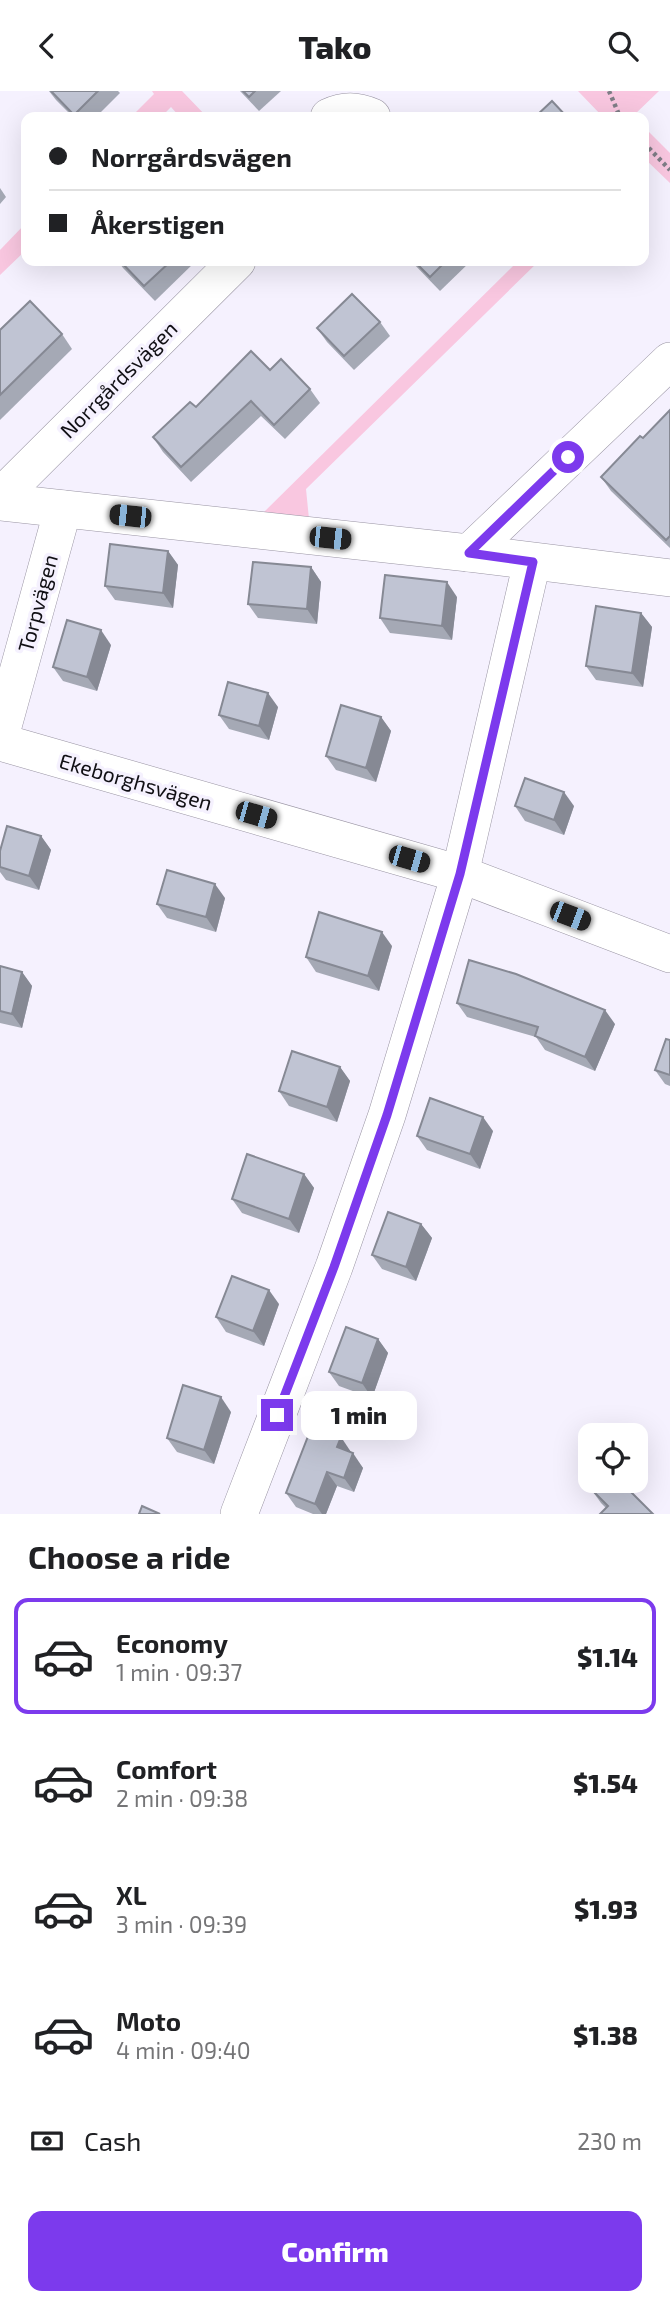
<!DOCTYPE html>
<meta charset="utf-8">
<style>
body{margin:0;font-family:"Exo 2",sans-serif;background:#f2f2f2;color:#202124;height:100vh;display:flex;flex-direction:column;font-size:26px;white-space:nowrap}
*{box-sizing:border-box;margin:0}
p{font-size:23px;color:#757577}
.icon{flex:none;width:38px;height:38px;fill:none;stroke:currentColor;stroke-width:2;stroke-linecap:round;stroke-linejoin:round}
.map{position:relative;height:1423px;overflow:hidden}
.sheet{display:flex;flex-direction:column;background:#fff;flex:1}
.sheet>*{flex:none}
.top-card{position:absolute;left:21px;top:21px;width:628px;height:154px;border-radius:14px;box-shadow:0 7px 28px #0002;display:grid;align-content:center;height:154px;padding:0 28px;background:#fff}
.controls{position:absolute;left:578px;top:1332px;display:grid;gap:14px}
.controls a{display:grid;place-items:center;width:70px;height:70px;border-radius:14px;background:#fff;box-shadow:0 7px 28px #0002;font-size:35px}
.end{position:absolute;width:32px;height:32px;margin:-16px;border:9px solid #7c3aed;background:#fff;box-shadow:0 0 0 4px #fff}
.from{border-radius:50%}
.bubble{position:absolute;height:49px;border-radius:14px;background:#fff;box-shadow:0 7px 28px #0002;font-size:23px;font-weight:800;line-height:49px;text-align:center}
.car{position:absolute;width:21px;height:42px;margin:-21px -10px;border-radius:9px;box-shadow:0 0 5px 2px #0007;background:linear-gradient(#222 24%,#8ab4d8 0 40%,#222 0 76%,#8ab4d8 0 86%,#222 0)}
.top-card b{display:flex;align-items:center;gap:24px;height:66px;font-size:26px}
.top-card b+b{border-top:2px solid #e0e0e0}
.top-card i{width:18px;height:18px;background:#202124}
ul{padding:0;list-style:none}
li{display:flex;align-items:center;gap:21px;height:116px;margin:0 14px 10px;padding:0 14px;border:4px solid transparent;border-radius:14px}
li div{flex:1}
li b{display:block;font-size:26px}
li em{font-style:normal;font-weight:800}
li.selected{border-color:#7c3aed}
li>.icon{width:63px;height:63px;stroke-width:1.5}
h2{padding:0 28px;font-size:32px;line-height:84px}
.pay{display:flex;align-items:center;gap:18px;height:77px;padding:0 28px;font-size:26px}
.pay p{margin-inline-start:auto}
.primary-button{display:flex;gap:14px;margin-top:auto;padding:14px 28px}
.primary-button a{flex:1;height:80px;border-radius:14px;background:#7c3aed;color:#fff;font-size:28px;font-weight:800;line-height:80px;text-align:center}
header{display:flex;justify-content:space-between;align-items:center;height:91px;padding:0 28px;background:#fff;font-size:32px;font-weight:800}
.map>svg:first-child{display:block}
</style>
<header><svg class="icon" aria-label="back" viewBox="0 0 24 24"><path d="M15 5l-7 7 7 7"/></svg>Tako<svg class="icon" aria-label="search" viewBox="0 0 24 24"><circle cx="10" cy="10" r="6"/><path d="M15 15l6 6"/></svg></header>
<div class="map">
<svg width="670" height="1423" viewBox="0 0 670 1423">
<rect width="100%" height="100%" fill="#f5f1fe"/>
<!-- green -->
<g fill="#f9c7e0">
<polygon points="152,0 182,0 207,26 180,26 171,16 161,26 131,26 154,3"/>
<polygon points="578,0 659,0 633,25 634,26 603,26"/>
<polygon points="644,36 670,62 670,92 644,67"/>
<polygon points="26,132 26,159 0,184 0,159"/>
<polygon points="518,170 539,170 306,398 309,428 263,422"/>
</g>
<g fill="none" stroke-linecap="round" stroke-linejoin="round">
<!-- minor casing -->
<g stroke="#9994a3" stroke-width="38">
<g id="minor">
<path d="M329 26C344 19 356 19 372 26"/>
<polyline points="0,406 237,170"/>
<polyline points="0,411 469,462 670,487"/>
<polyline points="469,462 670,270"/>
<polyline points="0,646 63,418"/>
<polyline points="0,651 460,783 670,863"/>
<polyline points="239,1423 334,1176 387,1024 460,783 532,471"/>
</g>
</g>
<!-- path -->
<g stroke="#7f7d86" stroke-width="4.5" stroke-dasharray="3.5 3.5" stroke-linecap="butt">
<polyline points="609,0 620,26"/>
<polyline points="644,52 670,79"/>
</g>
<!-- minor -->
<use href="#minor" stroke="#fff" stroke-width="37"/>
</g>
<!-- wall -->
<g fill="#a5a9b5">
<polygon points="49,0 118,0 120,2 96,26 73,26 56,9"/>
<polygon points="240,0 281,0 259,20"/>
<polygon points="0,97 6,106 0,113"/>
<polygon points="118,170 196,170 155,210 123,177"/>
<polygon points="411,170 471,170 440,200"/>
<polygon points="380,231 390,245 354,279 327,251 317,237"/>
<polygon points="0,239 62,243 72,258 0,329"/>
<polygon points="270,279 310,298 320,312 285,348 261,325 191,391 163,361 153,346 196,316"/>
<polygon points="670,319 670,457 611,400 601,386 643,347"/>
<polygon points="168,460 178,474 173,517 115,509 105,495"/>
<polygon points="311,476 321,491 317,533 258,527 248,513"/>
<polygon points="457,506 452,549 390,542 380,527"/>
<polygon points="641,522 652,536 643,596 596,589 586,575"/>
<polygon points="111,554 97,600 63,590 53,576"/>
<polygon points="278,616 269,649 229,638 219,624"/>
<polygon points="381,626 391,640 376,691 336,679 326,665"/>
<polygon points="515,715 574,715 564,744 525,730"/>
<polygon points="41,745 51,759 39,799 6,789 0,781 0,760"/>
<polygon points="225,807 216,841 167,827 157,813"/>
<polygon points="392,855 379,900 316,881 306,866"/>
<polygon points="0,875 22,881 32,895 22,937 0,932"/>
<polygon points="457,912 615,933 595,980 545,959 536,946 467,926"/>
<polygon points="670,949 670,995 665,993 655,979"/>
<polygon points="340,976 350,990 337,1031 289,1015 279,1000"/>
<polygon points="493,1040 480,1078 427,1059 417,1045"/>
<polygon points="304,1083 314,1097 299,1142 242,1122 232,1108"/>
<polygon points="421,1133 432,1147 416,1190 382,1178 372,1164"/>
<polygon points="279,1213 264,1255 226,1241 216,1226"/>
<polygon points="378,1248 388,1262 372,1307 339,1295 329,1281"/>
<polygon points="231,1321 214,1373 177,1361 167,1347"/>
<polygon points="350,1361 363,1377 354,1401 337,1395 326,1423 313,1423 296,1416 286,1402"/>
<polygon points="591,1398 653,1423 606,1417 601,1412"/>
</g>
<!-- shaded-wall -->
<g fill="#868994">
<polygon points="168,460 178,474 173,517 163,502"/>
<polygon points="311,476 321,491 317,533 307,518"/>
<polygon points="447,491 457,506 452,549 442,535"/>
<polygon points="641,522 652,536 643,596 632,582"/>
<polygon points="101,539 111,554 97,600 87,586"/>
<polygon points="268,602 278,616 269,649 259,635"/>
<polygon points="381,626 391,640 376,691 366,677"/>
<polygon points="564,701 574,715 564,744 554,729"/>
<polygon points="41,745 51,759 39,799 29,785"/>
<polygon points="215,793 225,807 216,841 206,826"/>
<polygon points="382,841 392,855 379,900 368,885"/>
<polygon points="22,881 32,895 22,937 12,923"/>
<polygon points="605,919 615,933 595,980 585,966"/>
<polygon points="340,976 350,990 337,1031 327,1016"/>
<polygon points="483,1026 493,1040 480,1078 470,1063"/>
<polygon points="304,1083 314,1097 299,1142 289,1128"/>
<polygon points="421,1133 432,1147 416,1190 406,1176"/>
<polygon points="269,1199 279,1213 264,1255 253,1240"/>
<polygon points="378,1248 388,1262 372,1307 362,1292"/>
<polygon points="221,1306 231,1321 214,1373 204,1359"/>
<polygon points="341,1346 351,1361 347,1370 337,1356"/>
<polygon points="353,1362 363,1377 354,1401 344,1387"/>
<polygon points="327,1381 337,1395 326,1423 322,1423 315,1413"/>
</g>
<!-- building -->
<g fill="#c0c4d3" stroke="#868994" stroke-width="2">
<polygon points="51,0 98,0 74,24"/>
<polygon points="243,0 255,0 249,6"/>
<polygon points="552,10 567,26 535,26"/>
<polygon points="120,170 171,170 144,195"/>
<polygon points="414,170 446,170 430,186"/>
<polygon points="352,203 380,231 344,265 317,237"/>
<polygon points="30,210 62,243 0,304 0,239"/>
<polygon points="251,260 270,279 281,268 310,298 274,334 251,310 181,376 153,346 190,311 196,316"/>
<polygon points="670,319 670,445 666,449 601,386 640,345 643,347"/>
<polygon points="110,453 168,460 163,502 105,495"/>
<polygon points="253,471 311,476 307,518 248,513"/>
<polygon points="385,484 447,491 442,535 380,527"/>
<polygon points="596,515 641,522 632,582 586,575"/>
<polygon points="67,529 101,539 87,586 53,576"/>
<polygon points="228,591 268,602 259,635 219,624"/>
<polygon points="341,614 381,626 366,677 326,665"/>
<polygon points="525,687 564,701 554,729 515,715"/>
<polygon points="7,735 41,745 29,785 0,776 0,760"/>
<polygon points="167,779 215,793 206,826 157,813"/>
<polygon points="319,821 382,841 368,885 306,866"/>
<polygon points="469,869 516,883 605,919 585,966 535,945 538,936 457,912"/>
<polygon points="0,875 22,881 12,923 0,920"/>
<polygon points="666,948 670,949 670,984 655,979"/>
<polygon points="292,960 340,976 327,1016 279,1000"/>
<polygon points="430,1007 483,1026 470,1063 417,1045"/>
<polygon points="247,1063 304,1083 289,1128 232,1108"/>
<polygon points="388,1121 421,1133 406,1176 372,1164"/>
<polygon points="232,1185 269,1199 253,1240 216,1226"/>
<polygon points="346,1236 378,1248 362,1292 329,1281"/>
<polygon points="183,1294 221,1306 204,1359 167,1347"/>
<polygon points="312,1335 341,1346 337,1356 353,1362 344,1387 327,1381 315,1413 286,1402"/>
<polygon points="599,1390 620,1390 653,1423 600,1423 608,1415 591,1398"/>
<polygon points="142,1415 160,1423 139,1423"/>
</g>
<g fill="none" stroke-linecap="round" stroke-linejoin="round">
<!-- route -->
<polyline stroke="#7c3aed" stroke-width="9" points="277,1324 334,1176 387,1024 460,783 533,471 469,462 568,366"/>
</g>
<g text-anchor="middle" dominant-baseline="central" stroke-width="7" stroke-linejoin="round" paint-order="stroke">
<!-- street labels -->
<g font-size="21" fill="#100f14" stroke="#f5f1fe">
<text transform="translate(118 288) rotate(-45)">Norrgårdsvägen</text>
<text transform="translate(37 512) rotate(-75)">Torpvägen</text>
<text transform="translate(136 690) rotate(16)">Ekeborghsvägen</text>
</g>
</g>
</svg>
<div class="controls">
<a><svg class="icon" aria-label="locate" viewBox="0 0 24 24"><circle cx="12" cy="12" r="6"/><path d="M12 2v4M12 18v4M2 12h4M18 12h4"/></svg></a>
</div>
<i class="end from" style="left:568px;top:366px"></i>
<i class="end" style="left:277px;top:1324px"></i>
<div class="bubble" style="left:301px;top:1300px;width:116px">1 min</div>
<i class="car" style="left:130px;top:425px;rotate:276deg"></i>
<i class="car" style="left:330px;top:447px;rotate:96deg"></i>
<i class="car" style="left:256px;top:724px;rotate:106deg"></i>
<i class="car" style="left:409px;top:768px;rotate:106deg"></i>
<i class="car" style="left:570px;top:825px;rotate:111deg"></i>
<div class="top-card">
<b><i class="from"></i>Norrgårdsvägen</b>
<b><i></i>Åkerstigen</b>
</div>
</div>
<section class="sheet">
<h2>Choose a ride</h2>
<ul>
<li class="selected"><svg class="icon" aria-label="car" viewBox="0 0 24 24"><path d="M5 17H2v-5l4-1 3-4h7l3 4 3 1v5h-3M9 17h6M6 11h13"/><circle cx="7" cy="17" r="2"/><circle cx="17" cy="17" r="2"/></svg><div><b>Economy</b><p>1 min · 09:37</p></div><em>$1.14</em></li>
<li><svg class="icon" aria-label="car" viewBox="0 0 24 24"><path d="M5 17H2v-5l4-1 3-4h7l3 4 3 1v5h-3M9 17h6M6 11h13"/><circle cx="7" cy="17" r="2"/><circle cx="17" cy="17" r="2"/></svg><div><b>Comfort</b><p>2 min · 09:38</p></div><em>$1.54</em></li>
<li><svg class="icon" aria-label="car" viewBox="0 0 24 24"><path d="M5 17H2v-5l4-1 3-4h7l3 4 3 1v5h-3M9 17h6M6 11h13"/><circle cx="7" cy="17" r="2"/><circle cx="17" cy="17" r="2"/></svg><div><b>XL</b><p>3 min · 09:39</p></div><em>$1.93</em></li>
<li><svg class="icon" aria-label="car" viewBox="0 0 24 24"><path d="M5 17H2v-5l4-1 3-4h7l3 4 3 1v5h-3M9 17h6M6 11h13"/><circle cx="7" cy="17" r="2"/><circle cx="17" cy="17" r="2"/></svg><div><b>Moto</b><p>4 min · 09:40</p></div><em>$1.38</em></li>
</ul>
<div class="pay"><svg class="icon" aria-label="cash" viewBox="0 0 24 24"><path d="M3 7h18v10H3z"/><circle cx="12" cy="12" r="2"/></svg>Cash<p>230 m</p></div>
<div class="primary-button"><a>Confirm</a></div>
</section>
